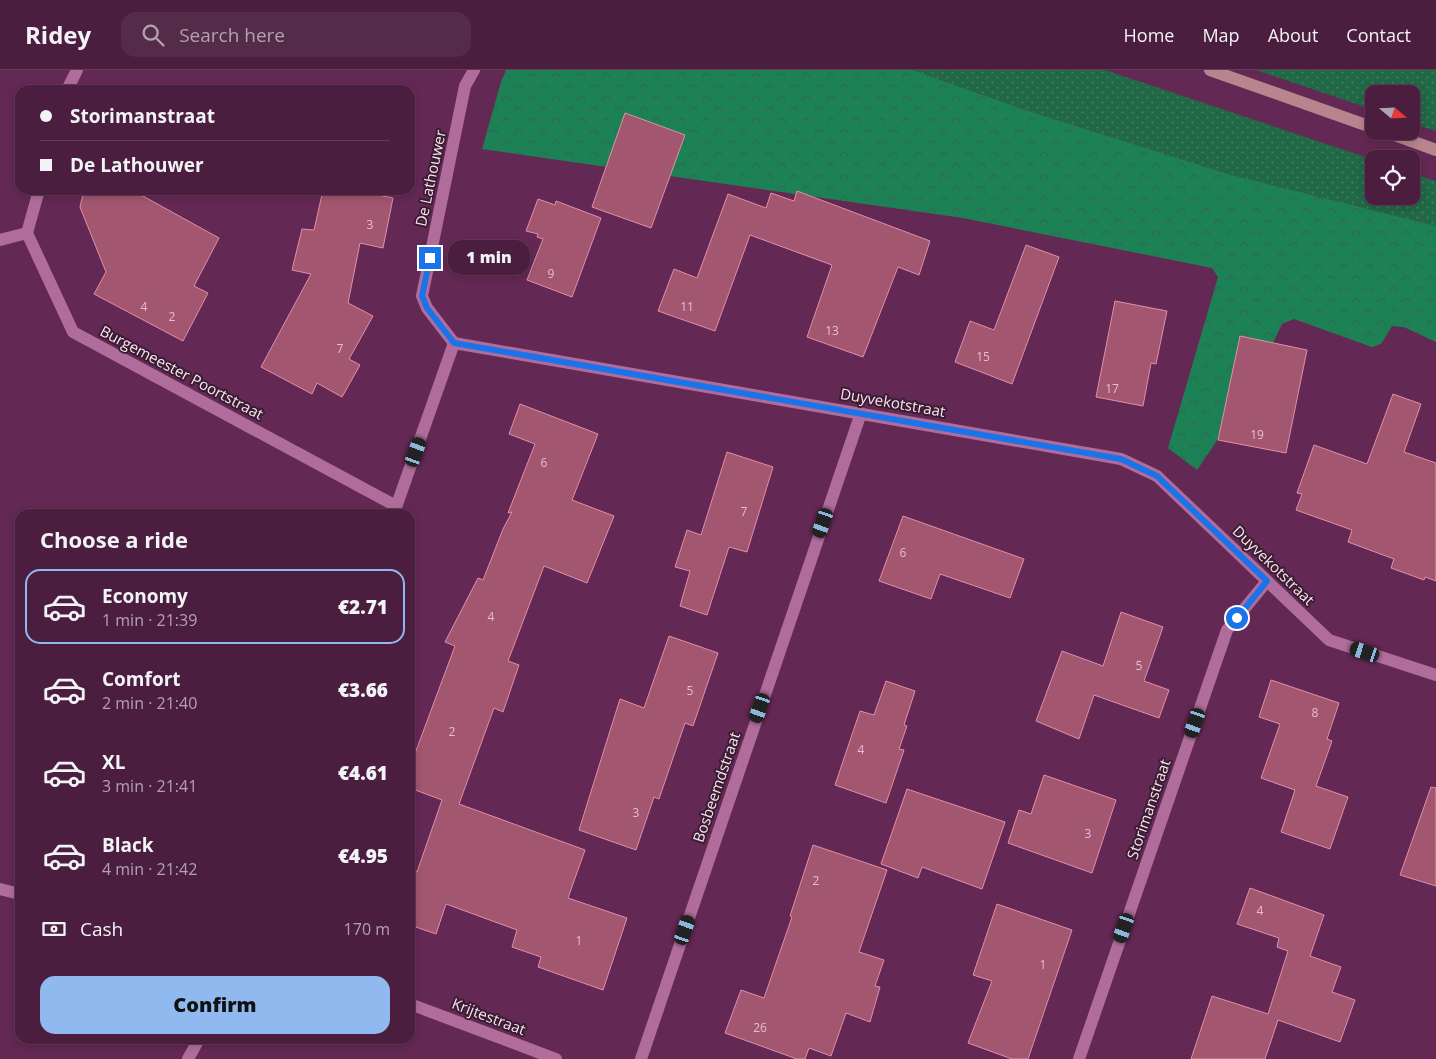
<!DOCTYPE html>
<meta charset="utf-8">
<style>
body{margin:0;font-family:"Open Sans",sans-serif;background:#552b4a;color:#f1f3f6;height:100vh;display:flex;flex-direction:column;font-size:19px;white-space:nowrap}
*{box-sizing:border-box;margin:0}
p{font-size:16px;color:#b2a2b0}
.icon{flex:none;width:28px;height:28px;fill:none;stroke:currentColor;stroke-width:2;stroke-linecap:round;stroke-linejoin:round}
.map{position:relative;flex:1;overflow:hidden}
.details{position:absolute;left:15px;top:439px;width:400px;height:535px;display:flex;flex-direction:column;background:#4b1e3f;border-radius:15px;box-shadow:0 2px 8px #0003,0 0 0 1px #623c59}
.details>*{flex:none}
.hud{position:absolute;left:15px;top:15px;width:400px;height:110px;border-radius:15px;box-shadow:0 2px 8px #0003,0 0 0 1px #623c59;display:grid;align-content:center;height:110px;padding:0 25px;background:#4b1e3f}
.needle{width:32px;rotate:109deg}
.controls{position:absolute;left:1365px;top:15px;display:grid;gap:10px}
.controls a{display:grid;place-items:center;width:55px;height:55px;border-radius:10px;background:#4b1e3f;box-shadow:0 2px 8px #0003,0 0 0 1px #623c59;font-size:25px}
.end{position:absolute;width:22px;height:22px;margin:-11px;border:6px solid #1a73e8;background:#fff;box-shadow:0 0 0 2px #fff}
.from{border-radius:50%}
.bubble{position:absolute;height:35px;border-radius:15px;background:#4b1e3f;box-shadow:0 2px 8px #0003,0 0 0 1px #623c59;font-size:16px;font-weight:800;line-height:35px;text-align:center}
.car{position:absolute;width:15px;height:30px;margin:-15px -8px;border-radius:6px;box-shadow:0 0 4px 1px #0007;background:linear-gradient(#222 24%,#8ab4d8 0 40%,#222 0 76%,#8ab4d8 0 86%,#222 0)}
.hud b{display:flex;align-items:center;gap:18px;height:48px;font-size:19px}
.hud b+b{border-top:1px solid #623c59}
.hud i{width:12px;height:12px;background:#f1f3f6}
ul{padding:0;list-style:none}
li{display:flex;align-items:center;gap:15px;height:75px;margin:0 10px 8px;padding:0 15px;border:2px solid transparent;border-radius:15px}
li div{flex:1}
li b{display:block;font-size:19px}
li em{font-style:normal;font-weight:800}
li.current{border-color:#90b9f0}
li>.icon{width:45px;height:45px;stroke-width:1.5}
h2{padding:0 25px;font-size:22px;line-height:60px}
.pay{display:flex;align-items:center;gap:12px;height:55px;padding:0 25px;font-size:19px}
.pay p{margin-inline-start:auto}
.cta{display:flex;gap:10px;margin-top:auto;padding:10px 25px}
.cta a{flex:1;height:58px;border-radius:15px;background:#90b9f0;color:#111;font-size:20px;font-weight:800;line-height:58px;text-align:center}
header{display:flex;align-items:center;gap:30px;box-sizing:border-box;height:70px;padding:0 25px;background:#4b1e3f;border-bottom:1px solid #623c59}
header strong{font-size:24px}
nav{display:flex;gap:28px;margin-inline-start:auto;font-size:18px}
.search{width:350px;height:45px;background:#552b4a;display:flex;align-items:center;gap:12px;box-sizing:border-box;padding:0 18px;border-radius:15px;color:#b2a2b0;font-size:19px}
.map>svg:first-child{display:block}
</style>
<header>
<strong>Ridey</strong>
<div class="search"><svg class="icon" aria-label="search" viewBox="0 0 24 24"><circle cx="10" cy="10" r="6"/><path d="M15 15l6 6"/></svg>Search here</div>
<nav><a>Home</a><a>Map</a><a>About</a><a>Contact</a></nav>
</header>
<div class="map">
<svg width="1436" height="989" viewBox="0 0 1436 989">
<defs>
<pattern id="green-dots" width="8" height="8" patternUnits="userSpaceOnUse" patternTransform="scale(1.25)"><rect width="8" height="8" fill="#206846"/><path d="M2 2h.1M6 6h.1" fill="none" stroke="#417d61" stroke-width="1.8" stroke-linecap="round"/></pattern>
<pattern id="forest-crowns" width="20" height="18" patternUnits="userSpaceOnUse" patternTransform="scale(1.25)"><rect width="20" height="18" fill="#1c8255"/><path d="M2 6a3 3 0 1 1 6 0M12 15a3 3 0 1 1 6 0" fill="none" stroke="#326650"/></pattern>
</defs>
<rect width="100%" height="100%" fill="#642854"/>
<!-- green -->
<g fill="url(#green-dots)">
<polygon points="912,0 1105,0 1374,90 1374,126 1411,126 1411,103 1436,111 1436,156 1228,104 1029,41"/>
<polygon points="1256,0 1436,0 1436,61 1411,53 1411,24 1374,24 1374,40"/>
</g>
<!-- forest -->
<polygon fill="url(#forest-crowns)" points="506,0 912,0 1029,41 1228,104 1436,156 1436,272 1404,257 1392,256 1381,274 1372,277 1294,249 1282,254 1247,326 1197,400 1168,378 1218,207 1212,198 963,148 482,79 501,12"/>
<!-- building -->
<g fill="#a25670" stroke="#e28faa">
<polygon points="625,43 685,65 651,158 592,137"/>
<polygon points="84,120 132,120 219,168 194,216 208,223 183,271 94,224 106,202 80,137"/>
<polygon points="323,120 352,120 393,128 383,178 360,173 348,233 373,246 349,289 360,295 342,327 317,313 312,324 261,297 311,204 292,200 302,159 314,160"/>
<polygon points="797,121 930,171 919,205 898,197 863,287 807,267 832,195 750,165 715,261 658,241 674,199 697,208 728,124 766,138 771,123 794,131"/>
<polygon points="538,129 555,135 556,131 601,148 572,227 527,210 543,169 537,167 538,164 526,161"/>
<polygon points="1026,175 1059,187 1012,314 955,292 970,251 994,260"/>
<polygon points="1115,231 1167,241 1156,294 1151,293 1143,336 1096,327"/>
<polygon points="1240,266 1307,280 1286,383 1218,370"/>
<polygon points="1393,324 1421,334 1404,382 1436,393 1436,511 1425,507 1424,510 1391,498 1394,489 1348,472 1352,460 1296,440 1302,424 1297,423 1314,375 1367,394"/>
<polygon points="520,334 598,364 572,430 614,446 587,513 544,496 508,591 519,595 503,642 494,638 459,734 585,780 568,828 627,848 603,920 538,897 541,887 512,877 517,860 446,834 436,864 410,855 410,799 417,802 442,730 410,718 410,697 455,576 445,572 478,508 483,510 503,459 512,442 508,443 535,374 509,364"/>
<polygon points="727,382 773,397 747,482 729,477 707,545 680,536 690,501 675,497 687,460 701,465"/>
<polygon points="903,446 1024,489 1010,528 940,504 931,529 879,511"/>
<polygon points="1121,542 1163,557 1144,611 1169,620 1159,648 1094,625 1079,669 1036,651 1062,581 1103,596"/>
<polygon points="669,566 718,583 693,656 685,653 659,729 654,727 636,780 579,760 620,629 644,638"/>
<polygon points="1271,610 1339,633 1327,669 1332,671 1316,716 1348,727 1330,779 1281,762 1295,720 1261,708 1280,654 1259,647"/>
<polygon points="886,611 915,621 904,655 907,656 899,679 904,680 886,733 835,715 860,641 874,645"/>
<polygon points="1044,705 1116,730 1092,803 1008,773 1019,740 1031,744"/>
<polygon points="1431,717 1436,718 1436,816 1400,805"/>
<polygon points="907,719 1005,752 982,819 922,797 918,808 881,794"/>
<polygon points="813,775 887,800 859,882 884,890 875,916 880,917 870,952 846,943 831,986 809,978 805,989 797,989 725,963 741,920 764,928 792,847 790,846"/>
<polygon points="1250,818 1324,845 1310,886 1341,897 1332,922 1355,930 1340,972 1278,950 1265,989 1191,989 1212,926 1268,944 1288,881 1277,877 1279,868 1237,854"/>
<polygon points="997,834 1072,860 1028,989 1012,989 968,973 992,911 973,905"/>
</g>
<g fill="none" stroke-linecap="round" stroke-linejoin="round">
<!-- street -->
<g stroke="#b06d9c" stroke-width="12">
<polyline points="67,20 77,0"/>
<polyline points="27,163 39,120"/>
<polyline points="0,170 27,163 73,262 396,436"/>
<polyline points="454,273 1121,389 1157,406 1329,570 1436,605"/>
<polyline points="454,273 427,238 422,226 465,16 474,0"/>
<polyline points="394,443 454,273"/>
<polyline points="0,819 20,824"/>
<polyline points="410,934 556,989"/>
<polyline points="188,989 199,969"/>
<polyline points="641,989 861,343"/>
<polyline points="1079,989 1227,560 1267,511"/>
</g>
<!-- secondary -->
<g stroke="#b8848d" stroke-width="12">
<polyline points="1210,0 1374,58"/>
<polyline points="1384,61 1436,80"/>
</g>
</g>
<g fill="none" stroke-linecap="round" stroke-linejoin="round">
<!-- route -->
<polyline stroke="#1a73e8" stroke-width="6" points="430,188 422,226 427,238 454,273 1121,389 1157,406 1267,511 1237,548"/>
</g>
<g text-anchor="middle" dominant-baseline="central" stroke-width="4" stroke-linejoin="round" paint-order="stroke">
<!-- number labels -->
<g font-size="12" fill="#e8bed3">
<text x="370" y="154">3</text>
<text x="551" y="203">9</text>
<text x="144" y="236">4</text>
<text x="687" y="236">11</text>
<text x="172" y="246">2</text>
<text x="832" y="260">13</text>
<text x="340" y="278">7</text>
<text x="983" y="286">15</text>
<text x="1112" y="318">17</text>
<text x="1257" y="364">19</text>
<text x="544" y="392">6</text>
<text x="744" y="441">7</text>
<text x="903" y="482">6</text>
<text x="491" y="546">4</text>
<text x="1139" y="595">5</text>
<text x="690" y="620">5</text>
<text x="1315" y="642">8</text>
<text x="452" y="661">2</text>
<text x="861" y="679">4</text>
<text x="636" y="742">3</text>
<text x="1088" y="763">3</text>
<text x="816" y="810">2</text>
<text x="1260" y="840">4</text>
<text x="579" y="870">1</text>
<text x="1043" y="894">1</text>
<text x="760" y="957">26</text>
</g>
<!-- street labels -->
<g font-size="15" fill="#ffe1f4" stroke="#391e31">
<text transform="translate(430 108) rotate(-78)">De Lathouwer</text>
<text transform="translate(182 302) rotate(28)">Burgemeester Poortstraat</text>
<text transform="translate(893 332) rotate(10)">Duyvekotstraat</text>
<text transform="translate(1274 495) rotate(44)">Duyvekotstraat</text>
<text transform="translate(716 717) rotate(-71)">Bosbeemdstraat</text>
<text transform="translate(1148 739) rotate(-71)">Storimanstraat</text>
<text transform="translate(489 946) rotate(21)">Krijtestraat</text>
</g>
</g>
</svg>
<div class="controls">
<a><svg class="needle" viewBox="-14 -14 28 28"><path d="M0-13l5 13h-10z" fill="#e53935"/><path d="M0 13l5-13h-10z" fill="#b2a2b0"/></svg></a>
<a><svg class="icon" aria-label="locate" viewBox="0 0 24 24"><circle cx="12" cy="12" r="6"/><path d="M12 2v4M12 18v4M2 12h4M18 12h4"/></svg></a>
</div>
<i class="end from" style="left:1237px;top:548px"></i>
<i class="end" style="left:430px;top:188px"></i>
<div class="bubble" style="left:448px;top:170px;width:82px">1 min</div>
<i class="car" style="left:416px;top:382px;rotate:20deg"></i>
<i class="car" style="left:823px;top:453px;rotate:199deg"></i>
<i class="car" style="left:1365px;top:582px;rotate:288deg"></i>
<i class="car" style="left:760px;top:638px;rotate:199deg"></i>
<i class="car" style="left:1195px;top:653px;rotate:199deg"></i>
<i class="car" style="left:1124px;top:858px;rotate:199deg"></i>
<i class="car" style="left:685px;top:860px;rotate:19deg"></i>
<div class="hud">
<b><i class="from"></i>Storimanstraat</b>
<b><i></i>De Lathouwer</b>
</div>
<section class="details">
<h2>Choose a ride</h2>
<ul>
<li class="current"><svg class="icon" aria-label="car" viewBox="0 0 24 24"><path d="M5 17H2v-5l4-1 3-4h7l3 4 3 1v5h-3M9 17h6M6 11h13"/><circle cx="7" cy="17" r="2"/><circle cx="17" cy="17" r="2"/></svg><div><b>Economy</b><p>1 min · 21:39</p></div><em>€2.71</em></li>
<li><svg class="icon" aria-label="car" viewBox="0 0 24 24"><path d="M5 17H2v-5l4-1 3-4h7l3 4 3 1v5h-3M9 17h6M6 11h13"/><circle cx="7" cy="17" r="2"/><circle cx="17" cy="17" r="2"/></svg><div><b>Comfort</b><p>2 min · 21:40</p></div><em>€3.66</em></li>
<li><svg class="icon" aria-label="car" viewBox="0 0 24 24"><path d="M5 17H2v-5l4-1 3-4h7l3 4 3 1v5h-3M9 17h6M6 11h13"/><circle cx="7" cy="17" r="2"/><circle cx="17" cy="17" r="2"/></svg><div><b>XL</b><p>3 min · 21:41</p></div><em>€4.61</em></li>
<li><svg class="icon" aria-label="car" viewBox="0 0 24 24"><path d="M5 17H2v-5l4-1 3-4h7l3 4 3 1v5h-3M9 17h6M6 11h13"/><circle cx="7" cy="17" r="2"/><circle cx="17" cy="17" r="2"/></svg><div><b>Black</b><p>4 min · 21:42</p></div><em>€4.95</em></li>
</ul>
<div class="pay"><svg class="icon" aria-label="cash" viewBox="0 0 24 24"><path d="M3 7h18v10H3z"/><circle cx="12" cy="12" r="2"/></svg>Cash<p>170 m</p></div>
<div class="cta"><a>Confirm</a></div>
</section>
</div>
